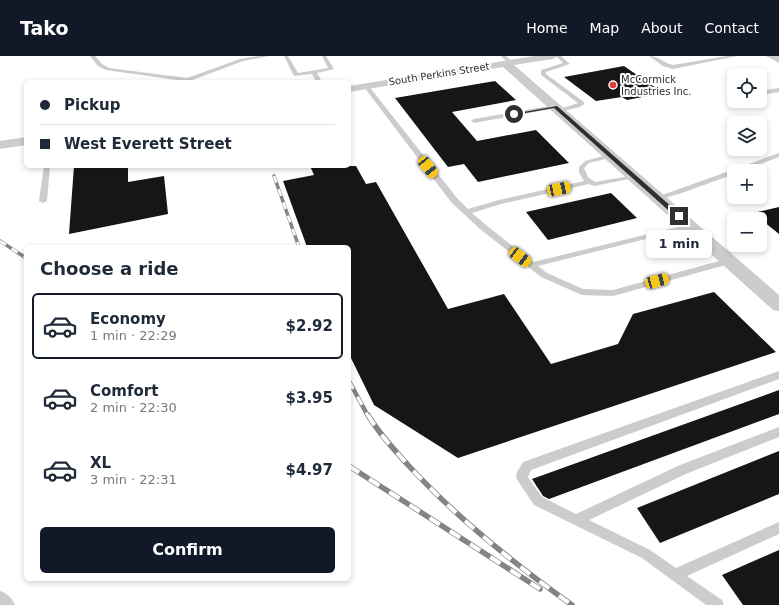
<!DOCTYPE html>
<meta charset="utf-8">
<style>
body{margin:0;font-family:"DejaVu Sans",sans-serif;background:#f2f2f3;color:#1f2937;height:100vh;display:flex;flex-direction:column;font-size:15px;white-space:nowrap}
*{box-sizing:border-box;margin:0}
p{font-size:13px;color:#747a83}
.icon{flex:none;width:22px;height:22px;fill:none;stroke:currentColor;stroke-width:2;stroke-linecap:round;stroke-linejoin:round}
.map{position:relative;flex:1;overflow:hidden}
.sheet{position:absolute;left:24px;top:189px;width:327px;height:336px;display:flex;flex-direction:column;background:#fff;border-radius:6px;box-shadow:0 2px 6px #0003}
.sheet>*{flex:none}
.hud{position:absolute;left:24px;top:24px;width:327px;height:88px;border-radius:6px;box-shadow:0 2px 6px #0003;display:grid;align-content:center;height:88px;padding:0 16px;background:#fff}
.fabs{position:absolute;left:727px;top:12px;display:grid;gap:8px}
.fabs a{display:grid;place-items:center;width:40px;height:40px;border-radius:6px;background:#fff;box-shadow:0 2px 6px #0003;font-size:20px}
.end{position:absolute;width:18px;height:18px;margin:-9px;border:5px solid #2f2f2f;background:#fff;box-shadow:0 0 0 2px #fff}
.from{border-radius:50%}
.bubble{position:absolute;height:28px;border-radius:6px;background:#fff;box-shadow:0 2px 6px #0003;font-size:13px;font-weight:600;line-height:28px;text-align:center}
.car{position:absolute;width:12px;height:24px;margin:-12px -6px;border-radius:5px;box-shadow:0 0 3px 1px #0007;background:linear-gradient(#f5c518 24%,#345 0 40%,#f5c518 0 76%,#345 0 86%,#f5c518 0)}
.hud b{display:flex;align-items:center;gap:14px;height:38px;font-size:15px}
.hud b+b{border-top:1px solid #e0e1e3}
.hud i{width:10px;height:10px;background:#1f2937}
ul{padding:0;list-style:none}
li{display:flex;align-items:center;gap:12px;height:66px;margin:0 8px 6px;padding:0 8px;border:2px solid transparent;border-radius:6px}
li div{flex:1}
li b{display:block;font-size:15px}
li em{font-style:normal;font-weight:600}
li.active{border-color:#111827}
li>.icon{width:36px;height:36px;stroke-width:1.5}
h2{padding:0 16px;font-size:18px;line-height:48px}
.cta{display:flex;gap:8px;margin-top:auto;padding:8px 16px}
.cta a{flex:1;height:46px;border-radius:6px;background:#111827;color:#fff;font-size:16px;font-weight:600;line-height:46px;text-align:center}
header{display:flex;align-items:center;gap:24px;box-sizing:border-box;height:56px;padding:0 20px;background:#111827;color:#fff}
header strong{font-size:19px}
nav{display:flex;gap:22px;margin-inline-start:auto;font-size:14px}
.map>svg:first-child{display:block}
</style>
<header>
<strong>Tako</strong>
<nav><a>Home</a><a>Map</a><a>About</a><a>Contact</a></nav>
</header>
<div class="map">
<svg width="779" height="549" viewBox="0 0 779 549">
<rect width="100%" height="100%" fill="#fff"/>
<!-- building -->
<g fill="#161616">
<polygon points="624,10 663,37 627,44 622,41 596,45 564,21"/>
<polygon points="495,25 516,44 452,56 477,85 536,74 569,107 478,126 464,108 448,111 395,42"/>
<polygon points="74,110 128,110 128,126 164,120 168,158 69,178"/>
<polygon points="310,110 356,110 366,128 376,126 448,253 504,238 551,308 618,288 633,258 714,236 776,296 458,402 374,349 349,298 349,191 307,191 283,125 314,119"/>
<polygon points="611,137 637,162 548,184 526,156"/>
<polygon points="779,151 779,178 753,157"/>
<polygon points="779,334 779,358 549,443 543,440 532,423"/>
<polygon points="779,395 779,438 660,487 637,452"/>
<polygon points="779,494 779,549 743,549 722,519"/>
</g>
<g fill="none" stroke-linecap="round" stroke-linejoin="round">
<!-- lane -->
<g fill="#ccc" fill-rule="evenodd">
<polygon points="90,0 95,0 102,8 109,12 187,22 240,3 258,0 269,0 243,5 190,25 191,26 106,14 98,10"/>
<polygon points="284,0 288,0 298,17 328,12 322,0 326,0 334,13 317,17 322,26 316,26 312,18 294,20"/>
<polygon points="501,0 506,0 514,7 509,8"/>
<polygon points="556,0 561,0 570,8 546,16 546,18 584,46 584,48 580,51 559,56 556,54 578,47 541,19 541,14 563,7"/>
<path d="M649 0C658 0 664 7 673 9L727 0H737L673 13 663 10Z"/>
<polygon points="364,29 368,29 457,142 468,153 499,144 584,125 579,117 579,111 585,105 611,98 613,99 613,101 589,107 584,112 588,121 595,126 636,119 636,121 634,122 594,130 589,128 501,148 472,157 486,169 533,206 690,168 694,170 690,172 538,210 547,217 583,233 613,234 730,202 734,205 733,207 613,240 582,239 541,221 480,173 451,146 364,31"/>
<polygon points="779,32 779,36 760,39 760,35"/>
<polygon points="555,49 557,50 557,52 474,67 471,65 474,63"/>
<polygon points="779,97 779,101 742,115 734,115 734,118 682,137 658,144 654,142"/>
<polygon points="44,110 50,110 47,145 43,147 39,145"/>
<polygon points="779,315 779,323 531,414 528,421 542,441 576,458 680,409 779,371 779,381 688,417 589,464 650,494 676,512 779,466 779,478 687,520 722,544 724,549 706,549 642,502 534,449 516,422 517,416 523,406"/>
<path d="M0 535C7 537 12 542 15 549H0Z"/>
</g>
<!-- street -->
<g fill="#ccc" fill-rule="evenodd">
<polygon points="534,0 558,0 553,3 514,9 779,239 779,255 773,254 503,11 349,36 349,30"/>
<polygon points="766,0 779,0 779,7"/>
<polygon points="26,81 26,89 0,93 0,85"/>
</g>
<!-- rail-far2 casing -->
<g stroke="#848484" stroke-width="3.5">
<g id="rail-far2">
<polyline points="274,120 299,191"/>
<polyline points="0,185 26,202"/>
</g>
</g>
<!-- rail-far1 casing -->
<g stroke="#848484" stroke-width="4.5">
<polyline id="rail-far1" points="349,325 368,360"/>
</g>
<!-- rail casing -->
<g stroke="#848484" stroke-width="5.5">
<g id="rail">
<path d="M368 359C379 378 393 392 408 409 457 462 513 507 572 549"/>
<polyline points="349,410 540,533"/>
</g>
</g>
<!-- rail-far2 -->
<use href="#rail-far2" stroke="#fff" stroke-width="2.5" stroke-dasharray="7" stroke-linecap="butt"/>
<!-- rail-far1 -->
<use href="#rail-far1" stroke="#fff" stroke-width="3" stroke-dasharray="9" stroke-linecap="butt"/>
<!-- rail -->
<use href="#rail" stroke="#fff" stroke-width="4" stroke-dasharray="12" stroke-linecap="butt"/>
</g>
<!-- route -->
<polygon fill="#2f2f2f" points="557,50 681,159 681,162 677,162 554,52 514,59 512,58"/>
<!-- markers -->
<circle fill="#e43e33" stroke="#fff" stroke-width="1.5" cx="613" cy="29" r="4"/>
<g text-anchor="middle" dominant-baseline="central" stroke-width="4" stroke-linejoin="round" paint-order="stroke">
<!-- far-street labels -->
<g font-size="10" fill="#2f2f2f" stroke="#fff">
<text transform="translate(439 18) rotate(-9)">South Perkins Street</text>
</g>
<!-- far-poi labels -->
<g font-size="10" fill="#2f2f2f" stroke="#fff" text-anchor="start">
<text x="621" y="23">McCormick<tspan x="621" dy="12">Industries Inc.</tspan></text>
</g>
</g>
</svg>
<div class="fabs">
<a><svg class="icon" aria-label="locate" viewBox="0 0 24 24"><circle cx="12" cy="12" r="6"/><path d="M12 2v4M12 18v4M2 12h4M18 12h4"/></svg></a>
<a><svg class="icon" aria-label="layers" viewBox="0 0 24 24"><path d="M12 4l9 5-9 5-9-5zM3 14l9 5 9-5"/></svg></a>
<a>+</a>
<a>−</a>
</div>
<i class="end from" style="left:514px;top:58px"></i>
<i class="end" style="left:679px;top:160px"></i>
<div class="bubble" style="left:646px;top:174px;width:66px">1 min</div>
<i class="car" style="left:428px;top:111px;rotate:142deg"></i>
<i class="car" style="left:559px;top:133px;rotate:78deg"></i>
<i class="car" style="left:520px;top:201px;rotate:127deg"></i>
<i class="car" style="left:657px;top:225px;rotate:75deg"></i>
<div class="hud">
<b><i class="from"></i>Pickup</b>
<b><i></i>West Everett Street</b>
</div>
<section class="sheet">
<h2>Choose a ride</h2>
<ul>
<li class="active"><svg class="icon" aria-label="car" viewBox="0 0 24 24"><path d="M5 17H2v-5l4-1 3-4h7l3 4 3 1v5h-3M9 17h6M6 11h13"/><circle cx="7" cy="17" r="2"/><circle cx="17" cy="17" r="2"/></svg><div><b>Economy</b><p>1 min · 22:29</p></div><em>$2.92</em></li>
<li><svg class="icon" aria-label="car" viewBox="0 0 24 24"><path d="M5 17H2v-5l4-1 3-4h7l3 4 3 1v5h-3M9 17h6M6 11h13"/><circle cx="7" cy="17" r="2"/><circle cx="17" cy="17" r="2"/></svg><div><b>Comfort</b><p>2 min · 22:30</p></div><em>$3.95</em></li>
<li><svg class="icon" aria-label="car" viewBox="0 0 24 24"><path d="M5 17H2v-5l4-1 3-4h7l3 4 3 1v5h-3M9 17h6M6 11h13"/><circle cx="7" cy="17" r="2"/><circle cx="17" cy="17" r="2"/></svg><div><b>XL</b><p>3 min · 22:31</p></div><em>$4.97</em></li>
</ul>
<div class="cta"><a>Confirm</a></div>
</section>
</div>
